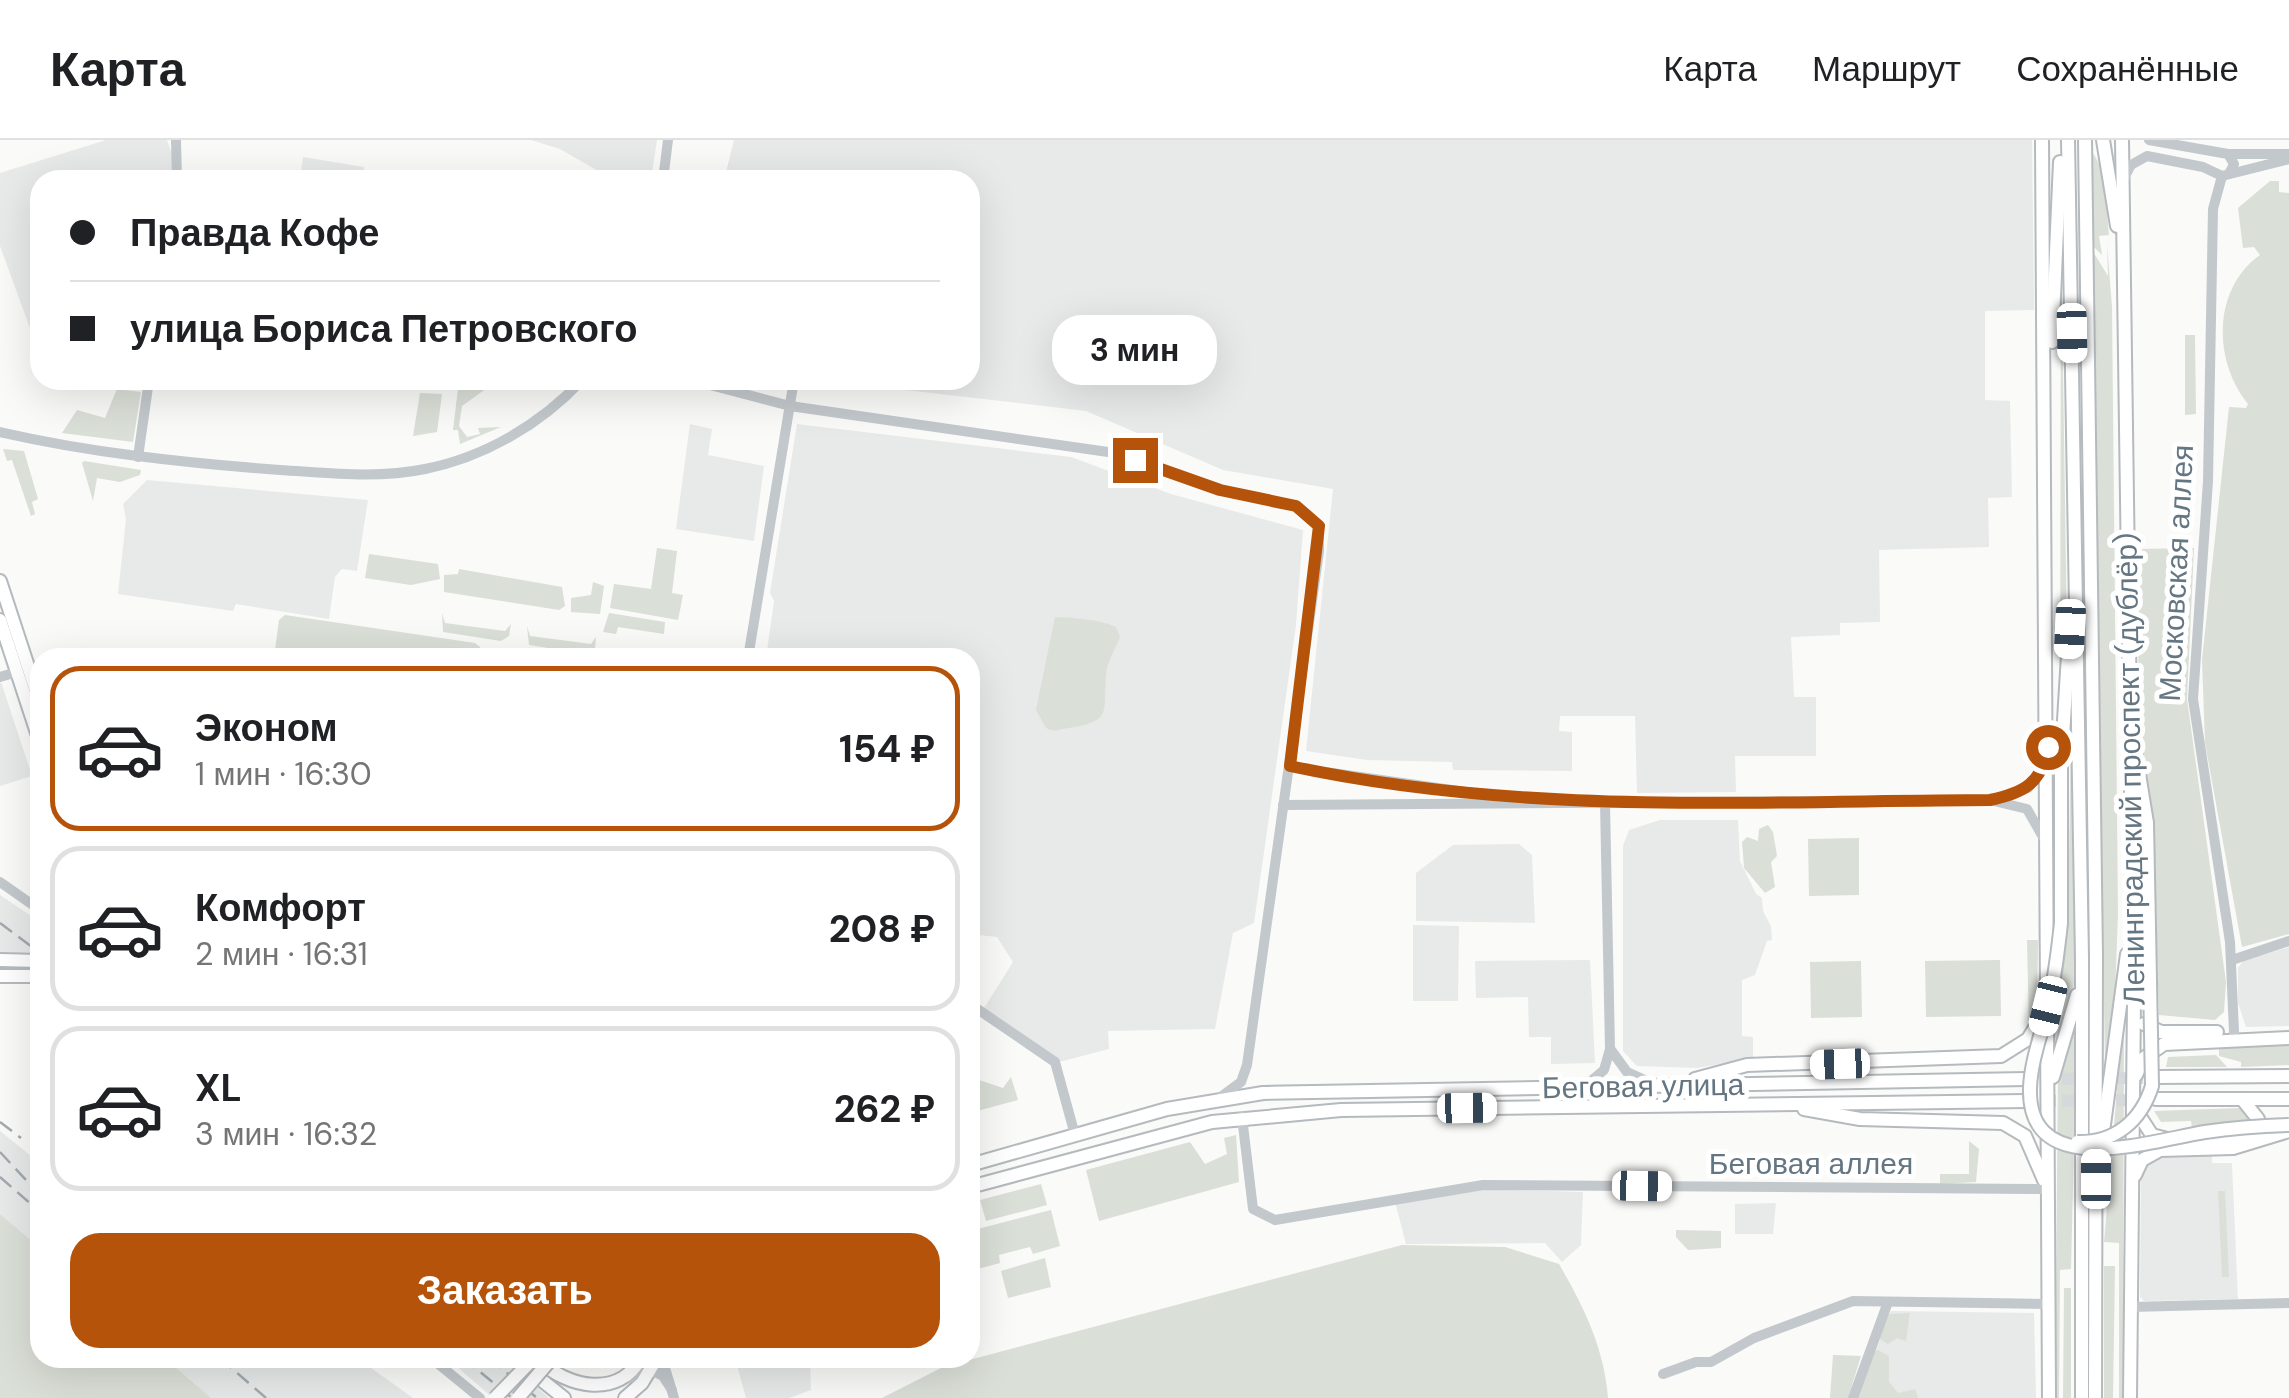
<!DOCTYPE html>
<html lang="ru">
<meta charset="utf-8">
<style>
body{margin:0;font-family:"DM Sans",sans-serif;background:#f6f6f6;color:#202124;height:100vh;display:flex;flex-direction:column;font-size:38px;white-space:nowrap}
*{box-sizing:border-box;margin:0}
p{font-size:32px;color:#757577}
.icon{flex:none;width:55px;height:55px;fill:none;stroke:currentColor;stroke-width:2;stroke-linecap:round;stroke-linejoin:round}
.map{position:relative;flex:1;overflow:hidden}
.drawer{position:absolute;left:30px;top:508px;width:950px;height:720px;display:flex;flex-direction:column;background:#fff;border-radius:30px;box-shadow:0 10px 40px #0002}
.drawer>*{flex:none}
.banner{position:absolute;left:30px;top:30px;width:950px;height:220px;border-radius:30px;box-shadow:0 10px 40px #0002;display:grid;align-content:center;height:220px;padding:0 40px;background:#fff}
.end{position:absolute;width:45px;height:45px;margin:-22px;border:12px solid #b45309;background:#fff;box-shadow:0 0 0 5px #fff}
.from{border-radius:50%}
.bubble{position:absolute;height:70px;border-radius:30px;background:#fff;box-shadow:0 10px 40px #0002;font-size:32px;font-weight:700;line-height:70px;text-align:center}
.car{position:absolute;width:30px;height:60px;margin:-30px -15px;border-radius:12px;box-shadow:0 0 8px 2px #0007;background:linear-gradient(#fff 24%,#345 0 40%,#fff 0 76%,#345 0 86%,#fff 0)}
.banner b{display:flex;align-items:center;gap:35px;height:95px;font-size:38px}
.banner b+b{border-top:2px solid #e0e0e0}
.banner i{width:25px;height:25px;background:#202124}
ul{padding:18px 0 0;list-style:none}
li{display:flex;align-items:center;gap:30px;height:165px;margin:0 20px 15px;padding:0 20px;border:5px solid #e0e0e0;border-radius:30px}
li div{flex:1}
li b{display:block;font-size:38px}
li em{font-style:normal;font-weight:700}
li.on{border-color:#b45309}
li>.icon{width:90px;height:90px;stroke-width:1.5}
.button{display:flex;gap:20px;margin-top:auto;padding:20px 40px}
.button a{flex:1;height:115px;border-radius:30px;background:#b45309;color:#fff;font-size:40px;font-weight:700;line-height:115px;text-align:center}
header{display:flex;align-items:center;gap:60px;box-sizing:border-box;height:140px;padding:0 50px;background:#fff;border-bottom:2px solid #e0e0e0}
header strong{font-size:48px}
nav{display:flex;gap:55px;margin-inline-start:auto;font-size:35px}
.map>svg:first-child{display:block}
</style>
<header>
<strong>Карта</strong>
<nav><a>Карта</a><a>Маршрут</a><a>Сохранённые</a></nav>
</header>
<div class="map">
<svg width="2289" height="1258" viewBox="0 0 2289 1258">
<rect width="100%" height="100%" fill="#fafaf8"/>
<!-- built -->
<g fill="#e8e9e9">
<polygon points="106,0 167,0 176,26 170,40 40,40 40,185 30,188 0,106 0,33"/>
<polygon points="531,0 657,0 651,40 605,40 607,36 560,9"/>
<polygon points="734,0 2032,0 2034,170 1985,171 1985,260 2010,261 2012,357 1988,358 1989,407 1879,410 1880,482 1840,483 1840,495 1791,497 1794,557 1816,557 1816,616 1735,616 1736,652 1637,653 1635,576 1560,576 1559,591 1572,592 1572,631 1453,630 1452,622 1367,620 1306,611 1333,349 1223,330 1086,271 819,240 970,240 970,40 724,40"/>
<polygon points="303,17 364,27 362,40 300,40"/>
<polygon points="690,284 712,289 708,315 764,326 754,401 676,389"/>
<polygon points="797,284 1071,317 1171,354 1303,390 1296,485 1254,783 1233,793 1215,889 1108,891 1109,909 1059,922 984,868 1013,822 997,797 970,794 970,518 766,518 774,461 770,453"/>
<polygon points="147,340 368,360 357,431 342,429 335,437 329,479 236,464 233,471 118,454 126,379 123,364"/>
<polygon points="1,542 32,636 0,646 0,543"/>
<polygon points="1660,680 1738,680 1740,721 1756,754 1762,758 1763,771 1771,786 1772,800 1767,801 1755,835 1742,840 1742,896 1753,897 1753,918 1697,928 1637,926 1623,911 1623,706 1629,690"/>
<polygon points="1519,704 1532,715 1535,783 1416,781 1416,733 1453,705"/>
<polygon points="0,755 40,782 40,864 31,858 35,848 0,824"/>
<polygon points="1413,785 1459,786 1458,861 1413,861"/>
<polygon points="2289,807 2289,886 2246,887 2238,863 2238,828 2243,821"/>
<polygon points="1590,820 1595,923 1551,924 1551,897 1529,897 1528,857 1476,858 1475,821"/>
<polygon points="0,991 31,1016 40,1007 40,1108 0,1074"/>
<polygon points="2212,1010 2212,1023 2232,1023 2238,1159 2144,1161 2140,1157 2141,1031 2149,1017"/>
<polygon points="1477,1049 1583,1052 1581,1105 1562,1122 1545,1103 1406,1104 1395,1062"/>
<polygon points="1776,1063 1773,1094 1735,1094 1735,1064"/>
<polygon points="1891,1171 2034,1173 2036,1258 1858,1258"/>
<polygon points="165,1218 357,1218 413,1258 211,1258"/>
<polygon points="447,1218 503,1218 549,1258 493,1258"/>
<polygon points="735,1218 810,1218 811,1250 789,1258 746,1258"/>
</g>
<!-- green -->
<g fill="#dadfd7">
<path d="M2091 11C2108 30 2106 69 2109 95L2099 96 2102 115 2092 105Z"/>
<path d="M2270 41H2279V52L2289 53V794L2242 807 2205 603 2202 520 2229 267 2246 268 2248 264C2213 222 2212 149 2260 115L2254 107 2243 108 2238 68Z"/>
<polygon points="2061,97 2067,495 2060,609"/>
<polygon points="2107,104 2112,167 2118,774 2115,853 2105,926 2092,110 2108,136"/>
<polygon points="2185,195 2195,195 2196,274 2185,275"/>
<polygon points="459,240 498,240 462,266 459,286 467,297 480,294 478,288 501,287 460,304 458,290 453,290"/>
<polygon points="117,249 141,252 133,302 62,293 77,270 105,278"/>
<polygon points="420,253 442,254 437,292 413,296"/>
<polygon points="3,309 24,311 38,359 32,362 35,374 31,376 12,320 7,321"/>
<polygon points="82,323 84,321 141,330 140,335 120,342 97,338 93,361"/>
<polygon points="657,408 677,411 672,453 683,455 678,480 610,468 614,444 651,449"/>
<polygon points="2194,408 2187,559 2226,842 2224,872 2215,880 2159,875 2151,667 2138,569 2139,409"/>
<polygon points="369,414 438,424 440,439 411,445 365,438"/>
<polygon points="459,429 562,447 565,466 559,470 444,452 444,435 458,434"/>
<polygon points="593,442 604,446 600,474 571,472 571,458 591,455"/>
<polygon points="442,473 445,483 505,491 511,484 509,496 501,501 443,492"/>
<polygon points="609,473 665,482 664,494 618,487 616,494 603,492"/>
<polygon points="285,475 475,503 480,507 479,517 274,517 279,480"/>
<path d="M1055 477C1075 478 1098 479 1116 487L1120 497C1115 509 1107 522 1106 535 1103 572 1113 581 1069 588 1058 589 1057 593 1046 588L1036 570Z"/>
<polygon points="527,486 530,496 591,504 596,497 595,509 587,514 529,505"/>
<polygon points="2072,524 2075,830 2072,861 2054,903 2068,783"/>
<polygon points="1768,685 1773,692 1777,716 1771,722 1775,747 1765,753 1744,728 1742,702 1747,697 1758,701 1759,689"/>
<polygon points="1859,698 1859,755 1809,756 1808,699"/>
<polygon points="2027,800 2038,800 2037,876 2029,891"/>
<polygon points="2000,820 2001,876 1926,877 1925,821"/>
<polygon points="1861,821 1862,877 1811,878 1810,822"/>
<polygon points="2124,869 2123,1258 2119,1258 2119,1103 2104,1102"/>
<polygon points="2077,880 2071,1129 2060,1130 2059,1258 2055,1258 2058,930"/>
<polygon points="2289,902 2289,925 2241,927 2241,922 2219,916 2219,906"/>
<polygon points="2216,915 2227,927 2166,927 2168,917"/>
<polygon points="970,937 1003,948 1011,937 1018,960 970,973"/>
<polygon points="2241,968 2250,973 2251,982 2192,989 2191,981 2161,982 2154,971"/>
<polygon points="1236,995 1239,1042 1099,1081 1086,1030 1190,1002 1205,1024 1227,1014 1224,998"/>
<polygon points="1969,1001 1979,1009 1976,1042 1940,1044 1940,1034 1969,1034"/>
<polygon points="1041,1044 1047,1065 986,1081 980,1060"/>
<polygon points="2218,1051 2225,1051 2229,1137 2222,1137"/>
<polygon points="1051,1070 1060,1106 1033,1114 1030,1107 999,1115 1000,1123 970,1131 970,1091"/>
<polygon points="0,1074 40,1108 40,1218 165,1218 211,1258 0,1258"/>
<polygon points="1676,1090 1721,1091 1721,1108 1688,1110 1676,1097"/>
<path d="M1402 1105 1505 1107 1559 1124C1584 1167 1604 1208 1608 1258H882L943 1227Z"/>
<polygon points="1045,1118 1051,1147 1008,1158 1001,1131"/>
<polygon points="2104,1126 2115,1126 2113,1258 2104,1258"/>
<polygon points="2064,1148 2071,1148 2071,1258 2063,1258"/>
<polygon points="1910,1173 1906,1201 1897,1198 1888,1204 1878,1198 1889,1174"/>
<polygon points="1878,1210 1889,1216 1889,1242 1898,1253 1915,1249 1918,1258 1858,1258 1873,1212"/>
<polygon points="1833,1215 1861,1216 1848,1258 1830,1258"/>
</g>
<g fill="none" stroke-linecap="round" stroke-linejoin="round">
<!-- major-tunnel -->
<g stroke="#d5d9db" stroke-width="12" stroke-dasharray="12 6" stroke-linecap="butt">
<polyline points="2026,939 2143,938"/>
<polyline points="2026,961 2144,960"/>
</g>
<!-- major casing -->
<g stroke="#b5babe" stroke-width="16">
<g id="major">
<polyline points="2042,0 2047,856"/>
<polyline points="2068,0 2082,818 2082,1258"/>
<polyline points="2085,0 2096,816 2095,1258"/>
<polyline points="2103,0 2117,86"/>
<polyline points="2122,0 2134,860 2130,1258"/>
<polyline points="2052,202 2060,22"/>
<polyline points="0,441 40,563"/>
<polyline points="0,480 40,602"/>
<polyline points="2133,597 2147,683"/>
<polyline points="2061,783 2061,629 2069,499"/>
<polyline points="2047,881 2049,1258"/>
<polyline points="2144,884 2161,892 2217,892"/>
<polyline points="2136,935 2144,918 2164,904 2289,898"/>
<polyline points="2053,937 2077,855"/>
<polyline points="2156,937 2289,936"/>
<polyline points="1695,939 1747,925 2001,916 2028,899 2041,878"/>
<polyline points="2156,959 2289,959"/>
<polyline points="1804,969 1860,979 2003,983 2025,996 2044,1040"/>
<polyline points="2137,972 2152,995 2167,999"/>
<polyline points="2103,992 2127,814"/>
<polyline points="2187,999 2235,998 2253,992 2258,979 2242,959"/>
<polyline points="970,1025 1167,969 1263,953 2026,939"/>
<polyline points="2135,1035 2142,1020 2160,1010 2233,1008 2289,991"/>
<polyline points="970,1047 1212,982 1341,970 2026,961"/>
<polyline points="514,1218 564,1258"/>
<path d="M537 1219C569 1249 619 1258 641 1218"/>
<polyline points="625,1258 642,1243 657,1218"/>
</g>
</g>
<!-- minor -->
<g stroke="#c3c8cc" stroke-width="10">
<polyline points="176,0 177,40"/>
<polyline points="2149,0 2228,14 2234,24 2229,34"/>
<polyline points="2228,14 2289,14"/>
<polyline points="2222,36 2213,69 2208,341 2193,559 2230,802 2234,892"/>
<polyline points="663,40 668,0"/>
<polyline points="2123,40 2131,25 2147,16 2203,27 2222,36 2289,19"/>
<polyline points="691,240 790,266 1115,313 1220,350 1296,366 1319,386 1319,411 1247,925 1241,942 1222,956"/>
<path d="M0 292C92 313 186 323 280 330 329 333 377 339 425 329 485 317 541 284 582 240"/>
<polyline points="138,317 149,240"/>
<polyline points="748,518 794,240"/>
<polyline points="0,537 17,532"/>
<polyline points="1290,627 1494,656"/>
<polyline points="1998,658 2028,648 2044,627"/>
<polyline points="1283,665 1990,660 2027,669 2043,697"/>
<polyline points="0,742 40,770"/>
<polyline points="2232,820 2289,801"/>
<polyline points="970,864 1055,922 1075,995"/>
<polyline points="1611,910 1627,932 1654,944"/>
<polyline points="1584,947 1604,930 1610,909 1605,663"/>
<polyline points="1242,977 1253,1069 1275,1080 1483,1045 2048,1049"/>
<polyline points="2130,1167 2289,1163"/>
<polyline points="431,1218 480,1258"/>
<polyline points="662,1218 674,1258"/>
<polyline points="1663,1234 1696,1222 1711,1222 1754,1198 1853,1161 2049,1164"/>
<polyline points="630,1238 651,1230 663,1236 672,1250"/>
<polyline points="1853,1258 1888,1162"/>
</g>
<!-- major -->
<use href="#major" stroke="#fff" stroke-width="12"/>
<!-- rail -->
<g stroke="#a2aab0" stroke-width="2.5" stroke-dasharray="15 8" stroke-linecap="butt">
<polyline points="0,783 40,813"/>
<polyline points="0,813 40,841"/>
<polyline points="0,982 21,998"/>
<polyline points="0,1012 40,1055"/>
<polyline points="0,1037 40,1072"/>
<polyline points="220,1218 266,1258"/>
<polyline points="463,1218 512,1258"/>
<polyline points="489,1218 537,1258"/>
</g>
<!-- major-bridge casing -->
<g stroke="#b5babe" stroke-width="16" stroke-linecap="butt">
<g id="major-bridge">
<path d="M2061 783C2058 811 2055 839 2048 866 2042 893 2031 920 2030 948 2027 1043 2154 1000 2205 992 2233 988 2261 986 2289 985"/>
<polyline points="0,820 40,821"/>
<polyline points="0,836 40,836"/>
<path d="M2077 1002C2115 1003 2141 981 2152 946L2147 683"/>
<polyline points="495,1258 534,1218"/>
<polyline points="518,1258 552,1218"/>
</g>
</g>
<!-- major-bridge -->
<use href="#major-bridge" stroke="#fff" stroke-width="12"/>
</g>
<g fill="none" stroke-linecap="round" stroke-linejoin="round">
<!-- route -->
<path stroke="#b45309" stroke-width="12" d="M1135 320 1220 350 1296 366 1319 386 1290 626C1521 676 1755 661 1990 660 2024 653 2042 643 2048 607"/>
</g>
<g text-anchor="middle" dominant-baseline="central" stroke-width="10" stroke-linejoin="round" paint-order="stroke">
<!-- street labels -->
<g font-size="30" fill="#657683" stroke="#fff">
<text transform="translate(2176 433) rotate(-87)">Московская аллея</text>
<text transform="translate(2130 629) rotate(-91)">Ленинградский проспект (дублёр)</text>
<text transform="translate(1643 946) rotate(-1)">Беговая улица</text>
<text x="1811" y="1023">Беговая аллея</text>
</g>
</g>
</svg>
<i class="end from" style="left:2048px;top:607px"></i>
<i class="end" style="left:1135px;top:320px"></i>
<div class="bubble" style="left:1052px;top:175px;width:165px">3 мин</div>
<i class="car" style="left:2072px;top:193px;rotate:179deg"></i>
<i class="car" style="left:2070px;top:489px;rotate:183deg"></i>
<i class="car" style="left:2048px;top:866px;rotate:194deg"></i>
<i class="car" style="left:1840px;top:924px;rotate:268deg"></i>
<i class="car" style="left:1467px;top:968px;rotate:89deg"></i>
<i class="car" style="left:2096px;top:1039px;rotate:0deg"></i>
<i class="car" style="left:1642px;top:1046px;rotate:91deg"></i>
<div class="banner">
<b><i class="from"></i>Правда Кофе</b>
<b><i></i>улица Бориса Петровского</b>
</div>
<section class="drawer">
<ul>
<li class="on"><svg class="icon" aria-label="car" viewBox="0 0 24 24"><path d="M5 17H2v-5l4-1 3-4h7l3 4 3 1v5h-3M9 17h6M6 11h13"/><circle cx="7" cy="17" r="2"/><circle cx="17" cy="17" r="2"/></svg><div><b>Эконом</b><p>1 мин · 16:30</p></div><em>154 ₽</em></li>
<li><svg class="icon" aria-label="car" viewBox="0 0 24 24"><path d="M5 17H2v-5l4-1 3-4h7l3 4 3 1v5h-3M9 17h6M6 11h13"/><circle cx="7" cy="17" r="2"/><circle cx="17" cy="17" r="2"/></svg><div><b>Комфорт</b><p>2 мин · 16:31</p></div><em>208 ₽</em></li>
<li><svg class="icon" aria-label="car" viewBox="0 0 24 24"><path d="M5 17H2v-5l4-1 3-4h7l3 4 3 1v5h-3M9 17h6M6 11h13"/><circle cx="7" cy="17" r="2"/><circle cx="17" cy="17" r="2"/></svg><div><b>XL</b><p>3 мин · 16:32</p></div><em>262 ₽</em></li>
</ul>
<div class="button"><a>Заказать</a></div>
</section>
</div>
